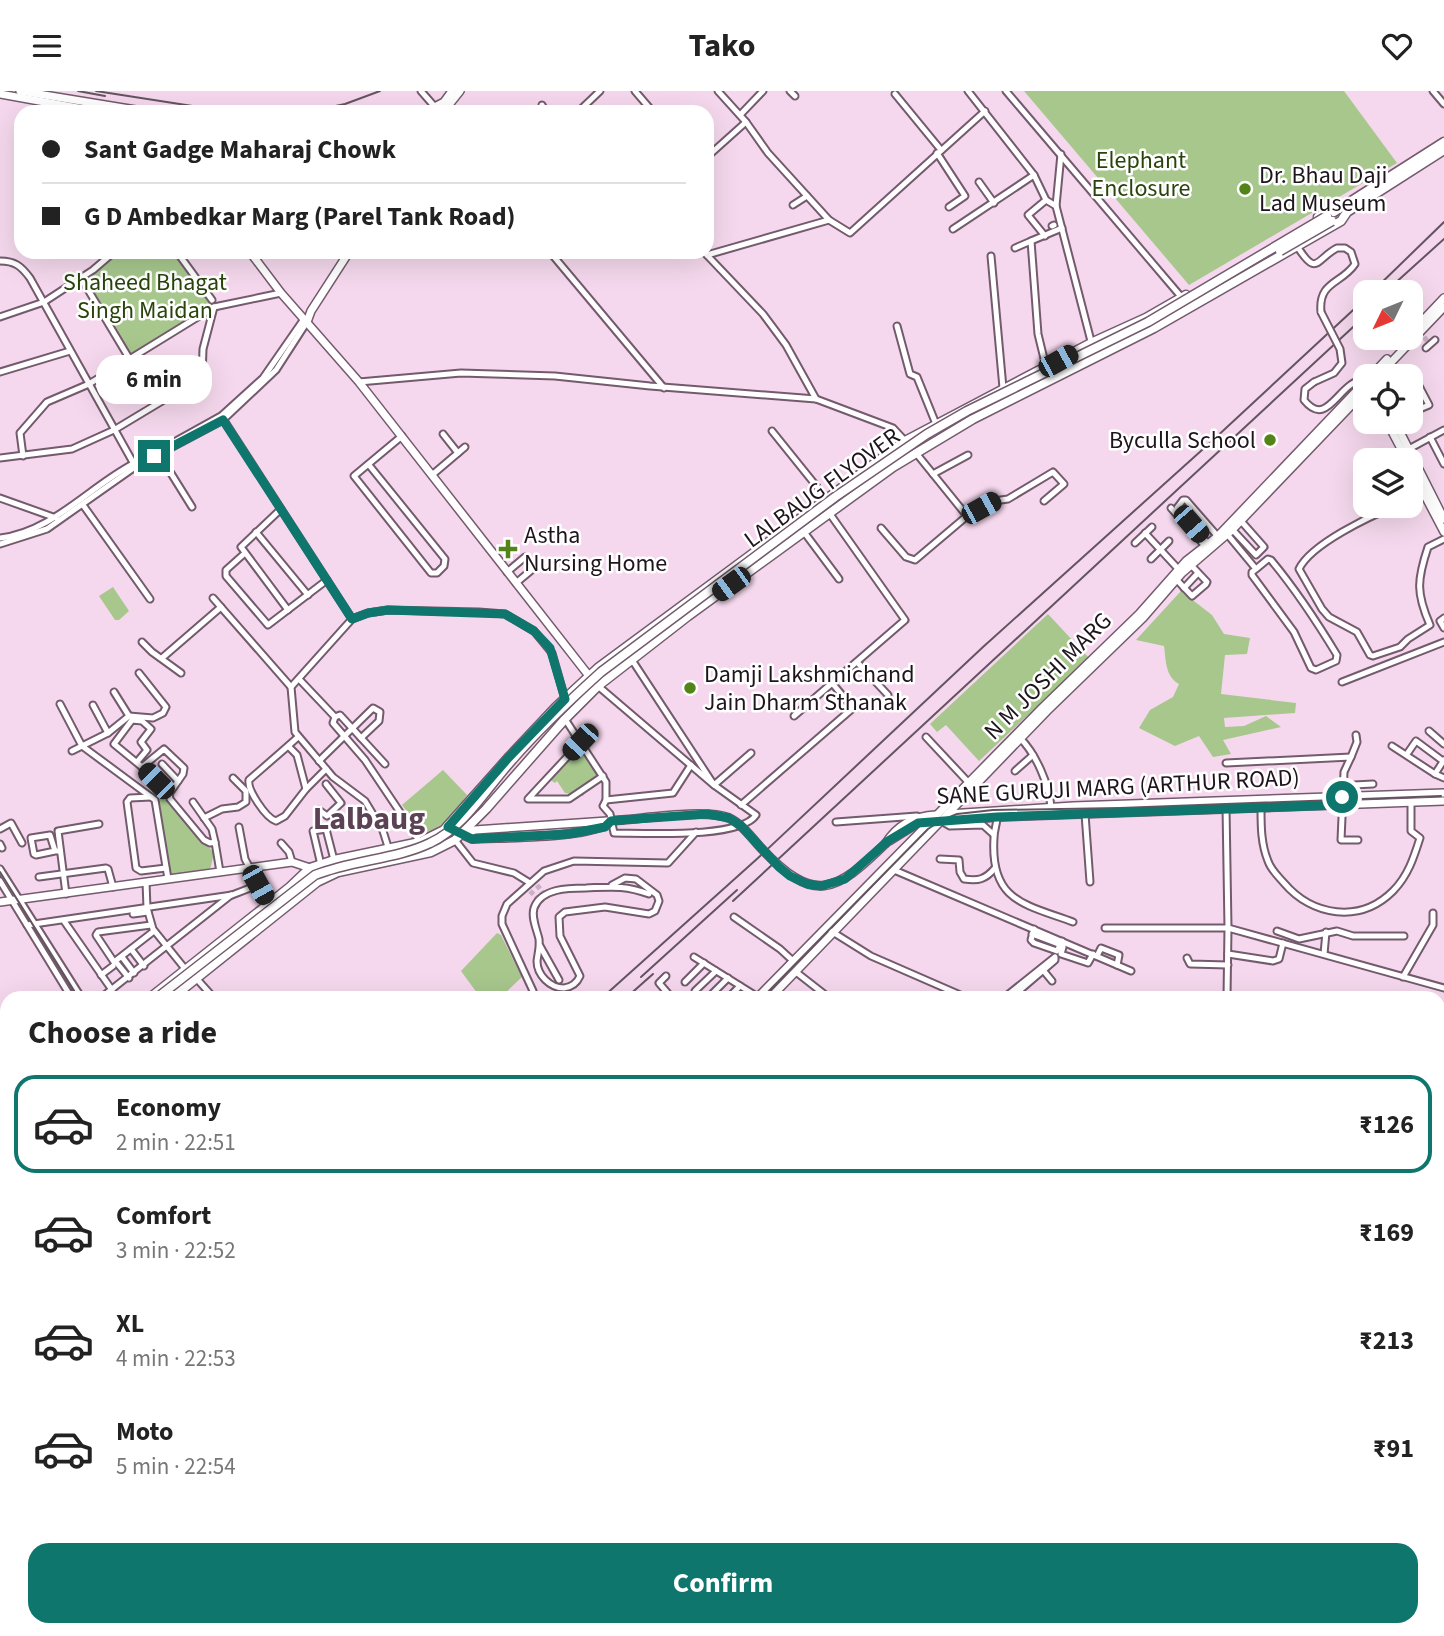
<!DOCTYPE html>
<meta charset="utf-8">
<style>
body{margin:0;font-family:"Source Sans 3",sans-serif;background:#f2f2f2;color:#222;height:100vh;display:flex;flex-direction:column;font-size:26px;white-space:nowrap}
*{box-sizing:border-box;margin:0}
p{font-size:23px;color:#767676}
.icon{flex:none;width:38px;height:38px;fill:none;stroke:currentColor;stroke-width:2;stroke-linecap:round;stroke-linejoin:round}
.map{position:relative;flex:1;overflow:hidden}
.drawer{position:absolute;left:0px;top:900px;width:1446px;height:646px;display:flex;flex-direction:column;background:#fff;border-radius:21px 21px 0 0;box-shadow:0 7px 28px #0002}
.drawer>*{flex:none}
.banner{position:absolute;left:14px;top:14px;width:700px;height:154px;border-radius:21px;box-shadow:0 7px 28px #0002;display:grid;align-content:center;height:154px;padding:0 28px;background:#fff}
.needle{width:46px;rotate:227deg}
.tools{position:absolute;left:1353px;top:189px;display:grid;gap:14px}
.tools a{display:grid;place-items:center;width:70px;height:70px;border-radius:14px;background:#fff;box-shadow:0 7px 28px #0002;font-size:35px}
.end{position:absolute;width:32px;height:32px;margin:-16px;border:9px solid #0f766e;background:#fff;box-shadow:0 0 0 4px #fff}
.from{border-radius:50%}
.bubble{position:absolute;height:49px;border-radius:21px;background:#fff;box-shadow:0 7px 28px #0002;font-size:23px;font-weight:700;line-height:49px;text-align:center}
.car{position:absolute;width:21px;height:42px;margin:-21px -10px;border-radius:9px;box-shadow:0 0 5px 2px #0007;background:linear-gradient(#222 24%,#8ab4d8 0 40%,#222 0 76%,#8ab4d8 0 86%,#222 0)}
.banner b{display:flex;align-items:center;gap:24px;height:66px;font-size:26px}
.banner b+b{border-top:2px solid #e0e0e0}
.banner i{width:18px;height:18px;background:#222}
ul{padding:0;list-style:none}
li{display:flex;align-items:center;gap:21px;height:98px;margin:0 14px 10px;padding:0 14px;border:4px solid transparent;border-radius:21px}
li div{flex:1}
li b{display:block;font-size:26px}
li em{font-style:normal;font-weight:700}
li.on{border-color:#0f766e}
li>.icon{width:63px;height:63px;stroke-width:1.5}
h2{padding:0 28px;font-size:32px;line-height:84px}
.button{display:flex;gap:14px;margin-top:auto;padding:14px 28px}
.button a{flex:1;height:80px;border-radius:21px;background:#0f766e;color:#fff;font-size:28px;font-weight:700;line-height:80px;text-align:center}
header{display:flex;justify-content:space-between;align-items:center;height:91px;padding:0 28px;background:#fff;font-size:32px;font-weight:700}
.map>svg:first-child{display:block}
</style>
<header><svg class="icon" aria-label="menu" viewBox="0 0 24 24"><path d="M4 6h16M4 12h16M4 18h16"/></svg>Tako<svg class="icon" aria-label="heart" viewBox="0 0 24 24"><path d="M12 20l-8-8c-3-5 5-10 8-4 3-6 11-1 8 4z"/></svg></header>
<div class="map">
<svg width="1444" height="1545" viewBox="0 0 1444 1545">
<rect width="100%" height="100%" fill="#f5d8ed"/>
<!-- green -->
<g fill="#a7c78d">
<polygon points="1024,0 1344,0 1397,72 1189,194"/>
<polygon points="113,161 176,161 213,212 129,266 82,187"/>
<polygon points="113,496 129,520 119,529 115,529 99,505"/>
<path d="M1181 500 1212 524 1224 543 1250 547 1247 563 1225 564 1221 603 1296 612 1295 622 1224 627 1225 636 1244 635 1266 625 1281 636 1223 649 1231 663 1213 666 1199 645 1175 655 1139 637 1150 619 1173 606 1179 593C1165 585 1166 569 1164 555L1136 549Z"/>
<polygon points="1048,523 1089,567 979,670 946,634 937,641 930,633"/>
<polygon points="579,656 600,688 588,696 583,705 565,702 557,690 555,692 549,688"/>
<path d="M443 679 467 704C456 721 443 737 423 742L402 714Z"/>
<polygon points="159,707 169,710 214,762 210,779 168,785"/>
<polygon points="497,842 501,844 522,886 501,906 480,906 461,880"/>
<polygon points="1444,1137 1444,1545 1315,1545 1312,1538 1438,1538 1438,1153"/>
<polygon points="1141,1538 1266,1538 1264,1545 1143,1545"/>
</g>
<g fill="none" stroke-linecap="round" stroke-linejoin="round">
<!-- stream -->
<polyline stroke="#a3ce7e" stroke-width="2" points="1291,1545 1294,1538"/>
<!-- minor-tunnel -->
<g stroke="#cab1c3" stroke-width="5" stroke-dasharray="5 2.5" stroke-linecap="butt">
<polyline points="1424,246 1429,252"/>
<polyline points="537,794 542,801"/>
<polyline points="530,800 536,806"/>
</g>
<!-- minor casing -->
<g stroke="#735a6d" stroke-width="9">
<g id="minor">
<polyline points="421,0 435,16"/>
<polyline points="635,0 653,21"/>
<polyline points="718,0 746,31 768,62 829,129"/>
<polyline points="790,0 795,5"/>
<polyline points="968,0 1034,84 1046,109 1056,115"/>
<polyline points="1006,0 1183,208"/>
<polyline points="1433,0 1444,13"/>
<polyline points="895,3 941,59"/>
<polyline points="542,14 546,21"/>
<polyline points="578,21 600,0"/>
<polyline points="740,24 763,0"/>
<polyline points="937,62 965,105 949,116"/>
<polyline points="1061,63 1056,115 1092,254"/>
<polyline points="707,66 746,31"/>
<polyline points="979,91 994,112"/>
<polyline points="793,114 807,105"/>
<polyline points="1052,135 1054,134"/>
<polyline points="953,138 1034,84"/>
<polyline points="1045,145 1028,124 1046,109"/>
<path d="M1297 155C1317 187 1316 168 1337 157H1345L1351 161 1355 173C1342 193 1318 190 1321 221"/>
<polyline points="1015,157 1031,150"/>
<polyline points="177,161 212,209"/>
<polyline points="550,161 664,297"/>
<polyline points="704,161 763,223 786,254 816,308"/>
<polyline points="707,164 829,129 850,142 985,20"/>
<polyline points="991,165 1003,297"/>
<path d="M0 170C15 170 21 175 30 187L135 375"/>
<polyline points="81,187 129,267"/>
<polyline points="0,226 44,211 93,179 114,161"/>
<polyline points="897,235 910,283 917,286 936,333"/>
<polyline points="1426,257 1435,249"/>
<polyline points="1046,276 1038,243 1031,150 1062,137"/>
<polyline points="0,281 70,260"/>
<polyline points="359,291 461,282 555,285 650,295 816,308 893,337 907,352"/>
<path d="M1314 291 1305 298 1304 309C1328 339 1338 290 1365 288"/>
<polyline points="1410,299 1419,295 1429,314 1410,322"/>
<polyline points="223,328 352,528"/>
<polyline points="772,340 826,407"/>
<polyline points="443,343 458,362"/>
<polyline points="1430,346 1444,373"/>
<polyline points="176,350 221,325 263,287 304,228"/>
<polyline points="1407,359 1444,339"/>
<polyline points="916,362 967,425 994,410 1008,408 1053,381 1064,393 1044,410"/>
<polyline points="159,363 192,416"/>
<polyline points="23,365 20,342 47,311 89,293 214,216 281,202"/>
<polyline points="0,367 72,358 114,339 202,286 203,258 214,216"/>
<polyline points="369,374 445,468 444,475 437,482 431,482 354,385 402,345"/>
<polyline points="933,383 968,364"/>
<polyline points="432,384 465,356"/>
<polyline points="0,407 56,427"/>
<polyline points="1410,409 1427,403"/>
<polyline points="83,414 150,508"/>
<path d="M1396 415C1370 425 1311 453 1299 478L1322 518 1329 526 1357 541 1370 564 1373 565 1400 556 1408 548 1430 534C1416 502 1417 489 1428 456L1444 448"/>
<polyline points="1171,417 1206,456"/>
<polyline points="281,418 241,456 288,519"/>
<polyline points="1230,436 1256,464 1264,456 1241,430"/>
<polyline points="881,437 906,466 915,469 967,425"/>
<polyline points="256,441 308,504"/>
<polyline points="804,441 839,488"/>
<polyline points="1145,442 1181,481"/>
<path d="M1227 443 1256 478 1252 481V484L1294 541 1311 577 1316 579 1336 570 1337 564C1317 531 1296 499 1271 469L1268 468 1256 478"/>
<path d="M0 447C52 441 89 396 133 373"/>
<polyline points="1135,452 1152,436"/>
<polyline points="0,453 47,438 135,376 223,329 276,279 307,231"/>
<polyline points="1210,455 1177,417 1183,409 1186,409 1220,448"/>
<polyline points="245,462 226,479 226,485 268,534 327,489"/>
<polyline points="1151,468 1169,450"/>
<polyline points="507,481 525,466"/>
<polyline points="1174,486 1192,505 1206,493 1207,491 1189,472"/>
<polyline points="516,492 534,477"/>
<polyline points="1184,497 1198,482"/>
<polyline points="213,507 291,596"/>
<polyline points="1444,527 1440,530 1444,537"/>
<polyline points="142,551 152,561 181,582"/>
<polyline points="162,567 221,516"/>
<polyline points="632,569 714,694 751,662"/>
<polyline points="857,571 888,604"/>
<polyline points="299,588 335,626 333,632 365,669 420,751"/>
<polyline points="1342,591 1444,551"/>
<polyline points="114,601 129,625"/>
<polyline points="60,613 82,655 155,709 168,788"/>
<polyline points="93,614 108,642"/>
<polyline points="794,625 905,529 830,423"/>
<polyline points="335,626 340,624 385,673"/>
<path d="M565 628 606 691V709L603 715 610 723 614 742C642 742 741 748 756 724L714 694 598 595"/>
<polyline points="1429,640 1444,653"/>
<polyline points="926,646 969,692"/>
<path d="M1020 647C1036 663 1049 693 1051 716"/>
<polyline points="581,651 528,708 569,708 603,685"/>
<path d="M288 655 297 664 306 698 285 725 276 730C266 727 247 699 249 689L288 655 298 646"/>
<polyline points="1392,655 1435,683"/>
<polyline points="72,660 108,642 129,625 153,627 163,622 166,616 139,582"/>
<polyline points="1407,663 1416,650 1443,670"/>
<polyline points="1351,666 1357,651 1356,644"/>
<polyline points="1444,669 1435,683 1444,687"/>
<polyline points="319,670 373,617 380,621 379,630 361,647"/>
<polyline points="137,671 147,659 141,651 151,638 142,630 132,629 114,653 142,676 169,703"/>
<polyline points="1226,672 1351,666 1344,681 1341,749 1358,749"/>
<polyline points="162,673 178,690"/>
<polyline points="142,676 164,658 184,677 183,683 169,703 170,708 204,749 210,752 215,751 220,781"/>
<polyline points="1015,680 1033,664"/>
<polyline points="1354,694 1373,693"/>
<polyline points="306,698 326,678"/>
<polyline points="1024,702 1048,698"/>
<polyline points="151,706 130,707 127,711 136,777 141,780 166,777"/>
<polyline points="606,709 673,702 691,674"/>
<polyline points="193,711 212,738 215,751"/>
<polyline points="741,714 853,617 832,592"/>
<polyline points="1226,716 1228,837 1227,906"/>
<path d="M1261 717C1261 735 1261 753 1268 770 1271 779 1278 785 1284 792 1312 825 1360 833 1393 800 1408 785 1414 766 1420 747L1411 740V712"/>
<polyline points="319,719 327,725 341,712 326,693"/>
<polyline points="1085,723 1090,791"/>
<path d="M997 726C997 733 994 739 994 747 990 810 1024 813 1073 831"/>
<polyline points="204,727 222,718 238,716 246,711 246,700 233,687"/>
<polyline points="836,731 917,725"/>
<polyline points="943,731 950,735 983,734 993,743"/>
<polyline points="239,736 245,768 269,813"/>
<polyline points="0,738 11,732 22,752"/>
<polyline points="455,749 473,772 514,782 530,792"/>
<polyline points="281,752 289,761 292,771"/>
<polyline points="0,753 2,757"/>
<polyline points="389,759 383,740 365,710 333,686 295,641 291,596 352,528 368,522 388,519 479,521 505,523 534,540 552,562 565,608"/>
<polyline points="55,760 50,744 31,747 34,763 36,764 55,760 60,760"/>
<path d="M940 768 959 769 960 781 964 788C978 790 985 789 995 777"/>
<polyline points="321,774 313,740 326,738 334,769"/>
<polyline points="887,776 1131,880"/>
<polyline points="0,778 81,906"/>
<polyline points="39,786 106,777 108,778 113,796"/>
<polyline points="0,790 71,906"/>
<polyline points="146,791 147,817 153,838 186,879"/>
<path d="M612 794 625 787 636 788 657 804 659 810 655 820 649 823 605 816 565 821 559 826 560 845 580 885C577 892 572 896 564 897 550 897 537 884 537 870 538 862 540 856 539 848 537 839 531 827 534 817 541 797 569 797 586 797 611 796 624 794 649 803"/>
<polyline points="66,803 58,740 99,733"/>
<polyline points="133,823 148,821"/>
<polyline points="734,826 780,858 793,870"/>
<polyline points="64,830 112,899"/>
<polyline points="27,834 232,804 258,794"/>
<polyline points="151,834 98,841 96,844 114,871 154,840"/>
<polyline points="1105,837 1228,837 1444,897"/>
<polyline points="1034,838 1031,849 1034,852 1057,860 1062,850"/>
<polyline points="831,840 871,865 965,906"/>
<polyline points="1277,840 1299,848 1337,840 1353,845 1404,845"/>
<polyline points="1032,843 1061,854"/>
<polyline points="540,855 559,889"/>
<polyline points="1063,856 1061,863 1088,872 1093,863"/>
<polyline points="131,858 144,875"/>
<polyline points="1228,863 1273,870 1279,868 1283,852"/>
<polyline points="1324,863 1326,841"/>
<polyline points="1097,865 1101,857 1119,864 1117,874"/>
<polyline points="122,866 134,882"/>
<polyline points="694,866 758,906"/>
<polyline points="1187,867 1190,873 1228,874"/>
<polyline points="116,871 129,887"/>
<polyline points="1043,879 1052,890"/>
<polyline points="796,881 828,906"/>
<polyline points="101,884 113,875"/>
<polyline points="666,885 659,892 671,906"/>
<polyline points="1403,886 1433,834 1433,822"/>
<polyline points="196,887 213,906"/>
<polyline points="685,891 704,872"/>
<polyline points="695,900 716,880"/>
<polyline points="102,906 231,804"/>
<polyline points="534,906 533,900 502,833 502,825 507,813 544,780 574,770 668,772 696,741"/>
<polyline points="709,906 728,887"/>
<polyline points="729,906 740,895"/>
<polyline points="1005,906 1055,866 1055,869 1012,906"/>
<polyline points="0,931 7,935"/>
<polyline points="6,989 7,970"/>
<polyline points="318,1538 324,1545"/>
<polyline points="339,1538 344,1545"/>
<polyline points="465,1538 468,1538"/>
<polyline points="530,1538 537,1545"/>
<polyline points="154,1545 161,1538"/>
<polyline points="520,1545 526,1538"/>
</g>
</g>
<!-- major casing -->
<g stroke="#735a6d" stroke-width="10">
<g id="major">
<polyline points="20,0 148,21"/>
<polyline points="0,3 100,21"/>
<polyline points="425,21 444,11 452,0"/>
<polyline points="439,21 448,15 460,0"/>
<polyline points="250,161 281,202 359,291 593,590"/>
<polyline points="307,231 311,220 349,161"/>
<polyline points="1410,243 1444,207"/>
<polyline points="1371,285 1387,268"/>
<polyline points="1378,285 1444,216"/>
<polyline points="1387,331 1407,369"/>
<polyline points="1395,331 1444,428"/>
<polyline points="1410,376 1444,441"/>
<polyline points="948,723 1073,715 1444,702"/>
<path d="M459 742 472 748C499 746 594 748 611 730"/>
<polyline points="462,744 475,739 622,729"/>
<polyline points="889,750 918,732 997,726 1444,710"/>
<path d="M886 752C898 733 915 725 936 724"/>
<polyline points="0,811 292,771 310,777"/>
<polyline points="758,906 1043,616 1139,523 1186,470 1218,445 1365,291"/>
<polyline points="771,906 1047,620 1143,527 1182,482 1232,439 1365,300"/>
<polyline points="1438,1087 1444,1072"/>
<polyline points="1438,1112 1444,1097"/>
<polyline points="323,1538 329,1545"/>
<polyline points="331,1538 336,1545"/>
<polyline points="127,1545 134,1538"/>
<polyline points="142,1545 149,1538"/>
<polyline points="863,1545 886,1538"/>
<polyline points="904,1545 922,1538"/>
<polyline points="1271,1545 1274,1538"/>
<polyline points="1279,1545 1282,1538"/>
</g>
</g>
<!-- highway casing -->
<g stroke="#735a6d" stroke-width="11">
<g id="highway">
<polyline points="1334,121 1444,51"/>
<polyline points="1318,126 1329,119 1338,118"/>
<polyline points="151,906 290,796 310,777 334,769 420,751 444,739 509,666 556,616 598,577 905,350 1091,252 1146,227 1186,204"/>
<polyline points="173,906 317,791 338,781 431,761 455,749 486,718 565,628 598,595 688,525 893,376 973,328 1154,237 1341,130 1347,121 1444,59"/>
<polyline points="0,995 7,993"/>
<polyline points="0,1008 7,1006"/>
</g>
</g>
<!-- minor -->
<use href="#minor" stroke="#fff" stroke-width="5"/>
<!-- major -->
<use href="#major" stroke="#fff" stroke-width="7"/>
<!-- highway -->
<use href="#highway" stroke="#fff" stroke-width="8"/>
<!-- rail -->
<g stroke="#645460" stroke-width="2">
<polyline points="78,0 105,5"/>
<polyline points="96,0 231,21"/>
<polyline points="307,21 345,13 380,0"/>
<polyline points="1393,194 1444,148"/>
<polyline points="1372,201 1444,131"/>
<polyline points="0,781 78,906"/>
<polyline points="733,810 1365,225"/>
<polyline points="641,886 737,799"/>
<polyline points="603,906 758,767 983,556 1212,350 1365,208"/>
<polyline points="627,906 653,883"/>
<polyline points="763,906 928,738 940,730 957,723 993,719 1120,717 1441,705"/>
<polyline points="1438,977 1444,975"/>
<polyline points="1438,993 1444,991"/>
<polyline points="0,1415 7,1411"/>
<polyline points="0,1429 7,1425"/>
<polyline points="0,1501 7,1498"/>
<polyline points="0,1514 7,1512"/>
</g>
<!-- minor-bridge casing -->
<g stroke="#735a6d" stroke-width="9" stroke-linecap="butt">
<polyline id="minor-bridge" points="1314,291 1334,282 1342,272 1340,258 1321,221"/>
</g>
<!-- major-bridge casing -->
<g stroke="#735a6d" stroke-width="10" stroke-linecap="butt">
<path id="major-bridge" d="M622 729C648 727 706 718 729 727 742 733 751 746 760 756 814 814 835 802 886 752"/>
</g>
<!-- highway-bridge casing -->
<g stroke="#735a6d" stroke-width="11" stroke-linecap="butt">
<g id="highway-bridge">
<polyline points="1280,160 1332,130"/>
<path d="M158 906 315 784C352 769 397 768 430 752 465 736 487 696 513 668 540 637 570 609 601 581L835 406 927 343 967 320 1148 231 1327 125"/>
</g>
</g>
<!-- minor-bridge -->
<use href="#minor-bridge" stroke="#fff" stroke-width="5"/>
<!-- major-bridge -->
<use href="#major-bridge" stroke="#fff" stroke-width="7"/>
<!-- highway-bridge -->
<use href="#highway-bridge" stroke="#fff" stroke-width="8"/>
</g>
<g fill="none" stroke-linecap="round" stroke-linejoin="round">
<!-- route -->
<polyline stroke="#0f766e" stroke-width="9" points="154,365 223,329 352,528 368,522 388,519 505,523 534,540 550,557 565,608 509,666 448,736 472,748 569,743 605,736 611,730 622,729 708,723 729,727 740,734 779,776 790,785 807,793 821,795 845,788 888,750 918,732 997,726 1342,714 1342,706"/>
</g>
<!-- markers -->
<g fill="#538417" stroke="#fff" stroke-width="2.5">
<circle cx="1245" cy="98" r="7"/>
<circle cx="1270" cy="349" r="7"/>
<path d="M504.5 447.5h7v7h7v7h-7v7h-7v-7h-7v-7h7z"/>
<circle cx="690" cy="597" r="7"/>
</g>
<g text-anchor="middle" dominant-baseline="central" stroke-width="5" stroke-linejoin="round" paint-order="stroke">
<!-- park labels -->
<g font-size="24" fill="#29440b" stroke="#fff">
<text x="1141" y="69">Elephant<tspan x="1141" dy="28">Enclosure</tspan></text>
<text x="145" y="191">Shaheed Bhagat<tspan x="145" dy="28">Singh Maidan</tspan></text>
</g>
<!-- poi labels -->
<g font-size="24" fill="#1e141c" stroke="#fff" text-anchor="start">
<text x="1259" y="84">Dr. Bhau Daji<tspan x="1259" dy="28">Lad Museum</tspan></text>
<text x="1256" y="349" text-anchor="end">Byculla School</text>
<text x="524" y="444">Astha<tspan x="524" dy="28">Nursing Home</tspan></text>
<text x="704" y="583">Damji Lakshmichand<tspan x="704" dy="28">Jain Dharm Sthanak</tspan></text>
</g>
<!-- street labels -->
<g font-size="24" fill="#1e141c" stroke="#fff">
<text transform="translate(822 397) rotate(-36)">LALBAUG FLYOVER</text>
<text transform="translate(1048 585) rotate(-45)">N M JOSHI MARG</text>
<text transform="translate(1118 696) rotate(-3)">SANE GURUJI MARG (ARTHUR ROAD)</text>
</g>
<!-- district labels -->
<g font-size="32" font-weight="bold" fill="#5b4355" stroke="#fff">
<text x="369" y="728">Lalbaug</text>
</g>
</g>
</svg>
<div class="tools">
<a><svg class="needle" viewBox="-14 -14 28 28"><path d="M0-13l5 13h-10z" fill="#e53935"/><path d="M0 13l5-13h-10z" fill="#767676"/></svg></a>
<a><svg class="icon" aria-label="locate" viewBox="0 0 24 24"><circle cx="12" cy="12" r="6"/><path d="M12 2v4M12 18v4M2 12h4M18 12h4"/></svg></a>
<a><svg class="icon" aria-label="layers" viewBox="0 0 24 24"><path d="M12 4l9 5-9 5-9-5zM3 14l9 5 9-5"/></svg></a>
</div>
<i class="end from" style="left:1342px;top:706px"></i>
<i class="end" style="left:154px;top:365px"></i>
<div class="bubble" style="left:96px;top:264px;width:116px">6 min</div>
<i class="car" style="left:1058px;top:270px;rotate:61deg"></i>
<i class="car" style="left:981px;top:417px;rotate:61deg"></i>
<i class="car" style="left:1191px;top:433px;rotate:139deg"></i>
<i class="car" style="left:731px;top:493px;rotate:234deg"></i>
<i class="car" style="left:580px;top:651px;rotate:223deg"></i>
<i class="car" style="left:156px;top:690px;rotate:315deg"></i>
<i class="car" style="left:258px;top:794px;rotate:151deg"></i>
<div class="banner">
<b><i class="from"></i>Sant Gadge Maharaj Chowk</b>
<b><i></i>G D Ambedkar Marg (Parel Tank Road)</b>
</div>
<section class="drawer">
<h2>Choose a ride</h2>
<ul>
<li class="on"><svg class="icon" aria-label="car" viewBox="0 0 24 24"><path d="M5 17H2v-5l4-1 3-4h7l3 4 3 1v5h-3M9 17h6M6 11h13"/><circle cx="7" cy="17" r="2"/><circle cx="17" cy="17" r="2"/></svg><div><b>Economy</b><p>2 min · 22:51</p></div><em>₹126</em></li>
<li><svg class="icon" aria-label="car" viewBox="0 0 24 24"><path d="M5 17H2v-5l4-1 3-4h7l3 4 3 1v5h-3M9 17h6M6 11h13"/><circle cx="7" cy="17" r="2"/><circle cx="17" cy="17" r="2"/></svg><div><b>Comfort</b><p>3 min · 22:52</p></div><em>₹169</em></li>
<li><svg class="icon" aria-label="car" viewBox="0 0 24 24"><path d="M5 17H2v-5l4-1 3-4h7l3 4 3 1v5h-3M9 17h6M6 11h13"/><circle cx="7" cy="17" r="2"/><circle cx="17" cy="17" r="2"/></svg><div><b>XL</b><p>4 min · 22:53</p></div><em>₹213</em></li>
<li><svg class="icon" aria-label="car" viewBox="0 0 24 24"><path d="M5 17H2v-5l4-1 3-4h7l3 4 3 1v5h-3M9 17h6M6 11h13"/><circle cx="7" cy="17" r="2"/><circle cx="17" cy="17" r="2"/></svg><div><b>Moto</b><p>5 min · 22:54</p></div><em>₹91</em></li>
</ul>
<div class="button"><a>Confirm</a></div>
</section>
</div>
